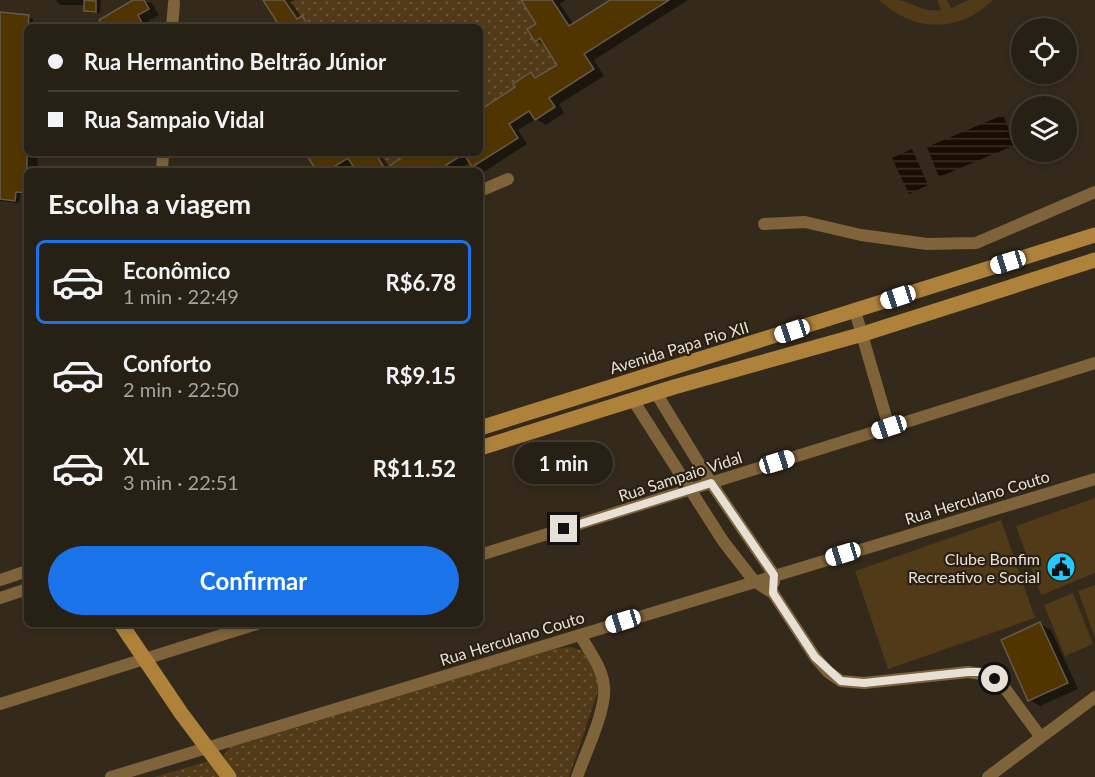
<!DOCTYPE html>
<html lang="pt">
<meta charset="utf-8">
<style>
body{margin:0;font-family:Lato,sans-serif;background:#2f281d;color:#f1f3f6;height:100vh;display:flex;flex-direction:column;font-size:22px;white-space:nowrap}
*{box-sizing:border-box;margin:0}
p{font-size:20px;color:#a4a3a0}
.icon{flex:none;width:33px;height:33px;fill:none;stroke:currentColor;stroke-width:2;stroke-linecap:round;stroke-linejoin:round}
.map{position:relative;flex:1;overflow:hidden}
.side{position:absolute;left:24px;top:168px;width:459px;height:459px;display:flex;flex-direction:column;background:#272014;border-radius:9px;box-shadow:0 3px 9px #0003,0 0 0 2px #433e34}
.side>*{flex:none}
.guide{position:absolute;left:24px;top:24px;width:459px;height:132px;border-radius:9px;box-shadow:0 3px 9px #0003,0 0 0 2px #433e34;display:grid;align-content:center;height:132px;padding:0 24px;background:#272014}
.controls{position:absolute;left:1011px;top:18px;display:grid;gap:12px}
.controls a{display:grid;place-items:center;width:66px;height:66px;border-radius:50%;background:#272014;box-shadow:0 3px 9px #0003,0 0 0 2px #433e34;font-size:30px}
.end{position:absolute;width:27px;height:27px;margin:-14px;border:8px solid #e6e0d7;background:#111;box-shadow:0 0 0 3px #111}
.from{border-radius:50%}
.bubble{position:absolute;height:42px;border-radius:21px;background:#272014;box-shadow:0 3px 9px #0003,0 0 0 2px #433e34;font-size:20px;font-weight:700;line-height:42px;text-align:center}
.car{position:absolute;width:18px;height:36px;margin:-18px -9px;border-radius:8px;box-shadow:0 0 4px 2px #0007;background:linear-gradient(#fff 24%,#345 0 40%,#fff 0 76%,#345 0 86%,#fff 0)}
.guide b{display:flex;align-items:center;gap:21px;height:57px;font-size:22px}
.guide b+b{border-top:2px solid #433e34}
.guide i{width:15px;height:15px;background:#f1f3f6}
ul{padding:0;list-style:none}
li{display:flex;align-items:center;gap:18px;height:84px;margin:0 12px 9px;padding:0 12px;border:3px solid transparent;border-radius:9px}
li div{flex:1}
li b{display:block;font-size:22px}
li em{font-style:normal;font-weight:700}
li.on{border-color:#1a73e8}
li>.icon{width:54px;height:54px;stroke-width:1.5}
h2{padding:0 24px;font-size:27px;line-height:72px}
.action{display:flex;gap:12px;margin-top:auto;padding:12px 24px}
.action a{flex:1;height:69px;border-radius:36px;background:#1a73e8;color:#fff;font-size:24px;font-weight:700;line-height:69px;text-align:center}
.map>svg:first-child{display:block}
</style>
<div class="map">
<svg width="1095" height="777" viewBox="0 0 1095 777">
<defs>
<pattern id="grass-dots" width="8" height="8" patternUnits="userSpaceOnUse" patternTransform="scale(1.5)"><rect width="8" height="8" fill="#513a18"/><path d="M2 2h.1M6 6h.1" fill="none" stroke="#6a5639" stroke-width="1.8" stroke-linecap="round"/></pattern>
<pattern id="water-rules" width="6" height="5" patternUnits="userSpaceOnUse" patternTransform="scale(1.5)"><rect width="6" height="5" fill="#180d00"/><path d="M0 2.5h6" fill="none" stroke="#3a3024"/></pattern>
</defs>
<rect width="100%" height="100%" fill="#342a1b"/>
<!-- grass -->
<g fill="url(#grass-dots)">
<polygon points="284,0 521,0 536,24 528,29 535,41 540,38 557,65 535,78 531,72 513,84 515,87 480,110 480,27 310,27 302,16 297,19"/>
<polygon points="375,153 409,153 385,169"/>
<polygon points="571,647 583,651 601,682 569,777 238,777 227,765 224,755 230,747 554,649"/>
<polygon points="209,761 220,777 154,777"/>
</g>
<!-- pitch -->
<g fill="#513a18">
<path d="M879 0C885 0 893 0 899 0 914 3 924 13 941 10L937 0H947L951 8 969 0H993C959 34 913 32 879 0Z"/>
<polygon points="1095,498 1095,573 1041,595 1016,526"/>
<polygon points="1001,520 1035,618 888,669 855,571"/>
<polygon points="1095,585 1095,638 1078,591"/>
<polygon points="1073,593 1093,644 1065,656 1044,605"/>
</g>
<!-- water -->
<g fill="url(#water-rules)">
<polygon points="1003,115 1015,145 939,177 927,147"/>
<polygon points="912,149 928,185 909,194 892,158"/>
</g>
<!-- shadow -->
<g fill="#0007">
<polygon points="56,0 101,0 100,13 90,13 85,10 85,5 60,5"/>
<polygon points="136,0 152,3 159,15 148,21 151,27 105,27"/>
<polygon points="265,0 295,0 291,2 302,18 315,27 282,27"/>
<polygon points="523,0 566,0 560,4 574,25 613,0 688,0 594,60 604,76 559,104 564,113 546,125 536,119 518,130 527,144 484,172 470,162 457,171 358,171 355,166 346,171 318,171 309,153 380,153 390,168 412,153 480,153 480,112 517,88 531,74 538,78 559,65 547,47 536,40 538,24"/>
<polygon points="28,16 33,19 33,27 27,27 27,153 38,153 37,171 27,171 27,195 20,194 19,203 0,201 0,26"/>
<polygon points="26,411 27,411 27,427 24,425"/>
<polygon points="1040,624 1051,630 1078,689 1040,706 1030,700"/>
</g>
<!-- building -->
<g fill="#513501" stroke="#655a4a" stroke-width="1.5">
<polygon points="84,0 96,1 96,12 84,11"/>
<polygon points="133,0 144,0 149,9 138,15 144,27 103,27 99,20"/>
<polygon points="263,0 284,0 297,19 302,16 310,27 280,27"/>
<polygon points="521,0 552,0 569,26 610,0 669,0 584,54 594,69 549,98 555,107 535,120 529,111 509,124 518,138 472,167 464,154 446,165 450,171 356,171 348,158 327,171 317,171 305,153 375,153 385,169 409,153 480,153 480,110 515,87 513,84 531,72 535,78 557,65 540,38 535,42 527,29 536,24"/>
<polygon points="0,12 29,15 24,79 27,80 27,193 16,192 15,201 0,199"/>
<polygon points="1040,622 1068,683 1028,701 1001,640"/>
</g>
<g fill="none" stroke-linecap="round" stroke-linejoin="round">
<!-- street -->
<g stroke="#7f633a" stroke-width="12">
<polyline points="172,27 174,3"/>
<polyline points="162,171 163,153"/>
<polyline points="480,191 508,179"/>
<polyline points="764,224 805,222 861,235 927,244 976,243 1095,192"/>
<polyline points="855,311 889,427"/>
<polyline points="656,393 711,483 774,575 774,582"/>
<polyline points="633,400 723,541 754,581 773,593 815,657 828,672 841,681 864,683 968,672 989,675 1004,687 1040,736"/>
<polyline points="480,555 1095,363"/>
<polyline points="0,580 27,571"/>
<polyline points="0,598 27,589"/>
<polyline points="0,704 257,624"/>
<polyline points="111,777 1095,479"/>
<path d="M577 777C585 754 607 709 604 686 602 667 589 651 580 635"/>
<polyline points="988,777 1095,697"/>
</g>
<!-- secondary -->
<g stroke="#ae823b" stroke-width="15">
<polyline points="480,428 1095,235"/>
<polyline points="480,448 674,387 863,334 1095,260"/>
<polyline points="121,624 181,713 229,777"/>
</g>
</g>
<g fill="none" stroke-linecap="round" stroke-linejoin="round">
<!-- route -->
<polyline stroke="#e6e0d7" stroke-width="8" points="564,529 711,483 774,575 773,593 815,657 841,681 864,683 968,672 979,672 995,679"/>
</g>
<!-- icons -->
<defs>
<g id="civic-disc" transform="scale(1.5)"><circle r="9.5" fill="#22c9fd" stroke="#2a2012"/><path d="M-.6-6.5H3V-4.5H.6V-3L4-1V1h2V6H-6V1h2V-1L-.6-3ZM-1.2 2.5V6h2.4V2.5Z" fill="#111"/></g>
</defs>
<g fill-rule="evenodd">
<use href="#civic-disc" x="1061" y="567"/>
</g>
<g text-anchor="middle" dominant-baseline="central" stroke-width="4.5" stroke-linejoin="round" paint-order="stroke">
<!-- street labels -->
<g font-size="16" fill="#e6e0d7" stroke="#2a2012">
<text transform="translate(679 347) rotate(-17)">Avenida Papa Pio XII</text>
<text transform="translate(680 476) rotate(-18)">Rua Sampaio Vidal</text>
<text transform="translate(977 497) rotate(-17)">Rua Herculano Couto</text>
<text transform="translate(512 638) rotate(-17)">Rua Herculano Couto</text>
</g>
<!-- poi labels -->
<g font-size="16" fill="#e6e0d7" stroke="#2a2012" text-anchor="end">
<text x="1040" y="558">Clube Bonfim<tspan x="1040" dy="18">Recreativo e Social</tspan></text>
</g>
</g>
</svg>
<div class="controls">
<a><svg class="icon" aria-label="locate" viewBox="0 0 24 24"><circle cx="12" cy="12" r="6"/><path d="M12 2v4M12 18v4M2 12h4M18 12h4"/></svg></a>
<a><svg class="icon" aria-label="layers" viewBox="0 0 24 24"><path d="M12 4l9 5-9 5-9-5zM3 14l9 5 9-5"/></svg></a>
</div>
<i class="end from" style="left:995px;top:679px"></i>
<i class="end" style="left:564px;top:529px"></i>
<div class="bubble" style="left:514px;top:442px;width:99px">1 min</div>
<i class="car" style="left:1008px;top:262px;rotate:253deg"></i>
<i class="car" style="left:898px;top:297px;rotate:252deg"></i>
<i class="car" style="left:792px;top:331px;rotate:252deg"></i>
<i class="car" style="left:889px;top:427px;rotate:252deg"></i>
<i class="car" style="left:777px;top:462px;rotate:73deg"></i>
<i class="car" style="left:843px;top:554px;rotate:253deg"></i>
<i class="car" style="left:623px;top:621px;rotate:253deg"></i>
<div class="guide">
<b><i class="from"></i>Rua Hermantino Beltrão Júnior</b>
<b><i></i>Rua Sampaio Vidal</b>
</div>
<section class="side">
<h2>Escolha a viagem</h2>
<ul>
<li class="on"><svg class="icon" aria-label="car" viewBox="0 0 24 24"><path d="M5 17H2v-5l4-1 3-4h7l3 4 3 1v5h-3M9 17h6M6 11h13"/><circle cx="7" cy="17" r="2"/><circle cx="17" cy="17" r="2"/></svg><div><b>Econômico</b><p>1 min · 22:49</p></div><em>R$6.78</em></li>
<li><svg class="icon" aria-label="car" viewBox="0 0 24 24"><path d="M5 17H2v-5l4-1 3-4h7l3 4 3 1v5h-3M9 17h6M6 11h13"/><circle cx="7" cy="17" r="2"/><circle cx="17" cy="17" r="2"/></svg><div><b>Conforto</b><p>2 min · 22:50</p></div><em>R$9.15</em></li>
<li><svg class="icon" aria-label="car" viewBox="0 0 24 24"><path d="M5 17H2v-5l4-1 3-4h7l3 4 3 1v5h-3M9 17h6M6 11h13"/><circle cx="7" cy="17" r="2"/><circle cx="17" cy="17" r="2"/></svg><div><b>XL</b><p>3 min · 22:51</p></div><em>R$11.52</em></li>
</ul>
<div class="action"><a>Confirmar</a></div>
</section>
</div>
